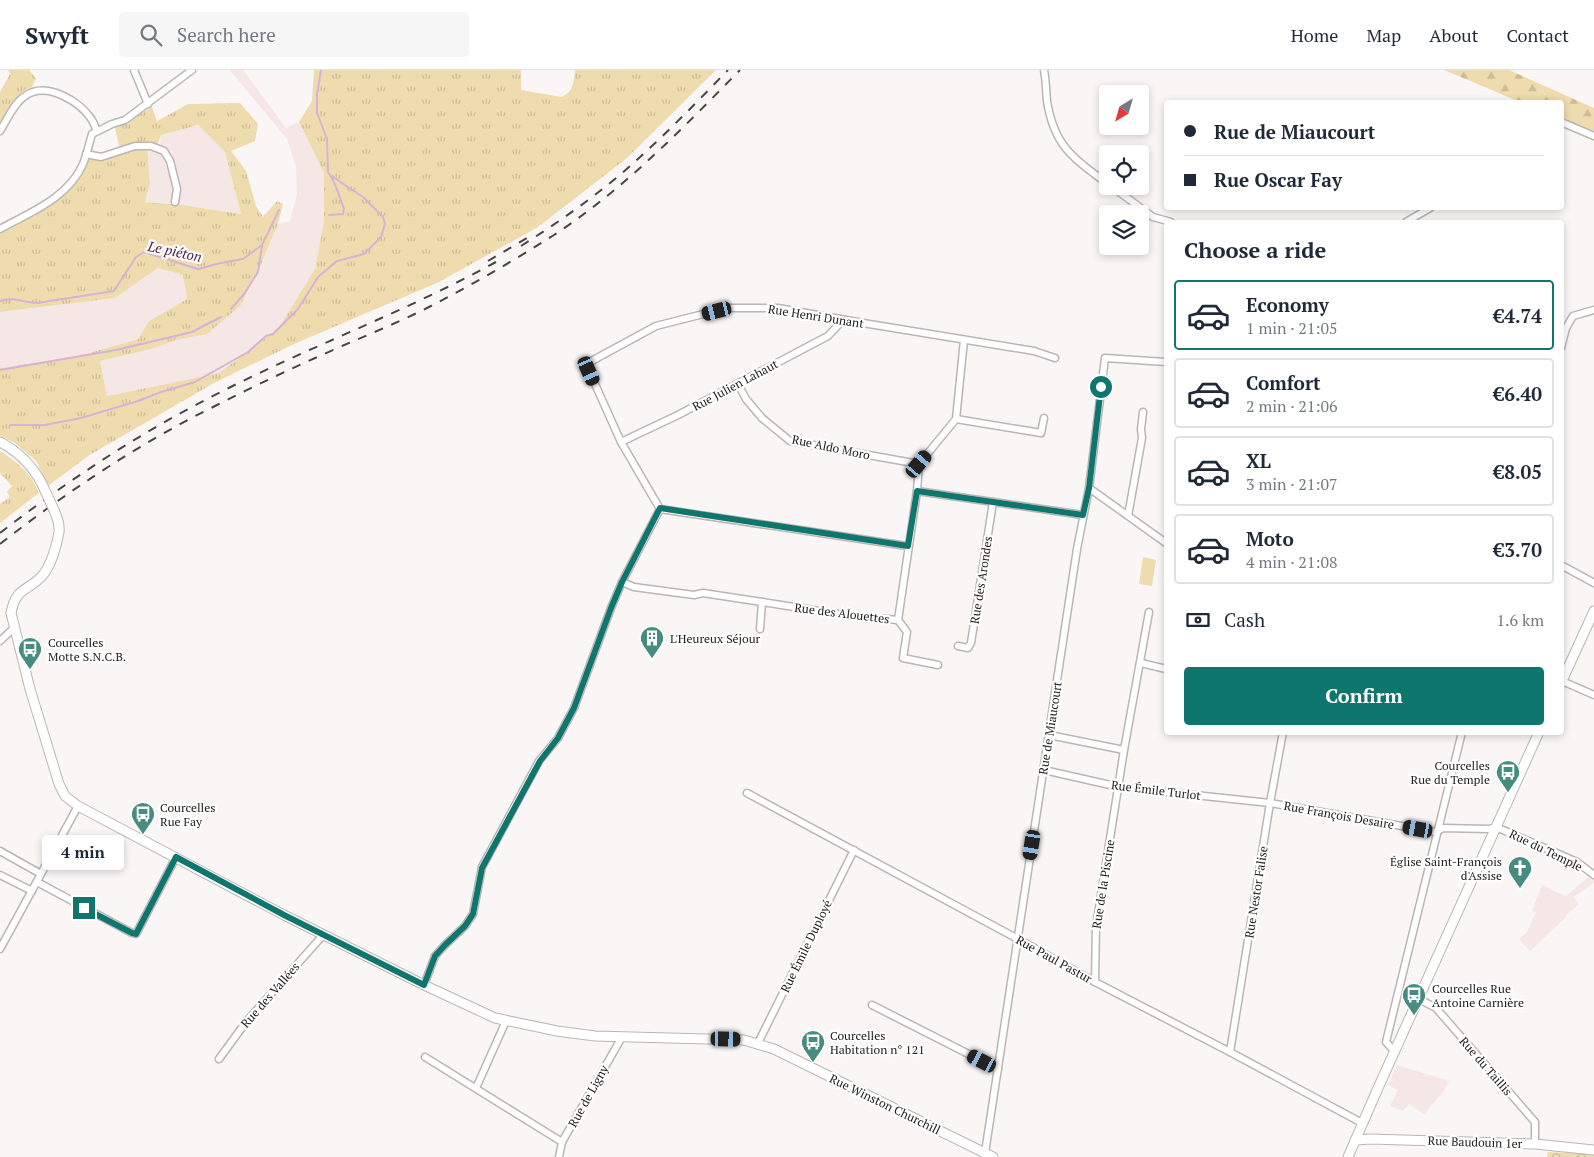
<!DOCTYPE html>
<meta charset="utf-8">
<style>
body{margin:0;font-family:"PT Serif",serif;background:#f6f6f7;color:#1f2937;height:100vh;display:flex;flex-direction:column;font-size:19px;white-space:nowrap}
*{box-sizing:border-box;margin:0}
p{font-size:16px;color:#747a83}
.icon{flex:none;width:28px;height:28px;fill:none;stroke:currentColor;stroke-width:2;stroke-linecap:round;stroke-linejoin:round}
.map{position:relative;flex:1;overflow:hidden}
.details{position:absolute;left:1164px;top:150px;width:400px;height:515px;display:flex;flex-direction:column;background:#fff;border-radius:5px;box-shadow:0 2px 8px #0003}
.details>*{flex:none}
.guide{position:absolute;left:1164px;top:30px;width:400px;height:110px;border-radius:5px;box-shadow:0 2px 8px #0003;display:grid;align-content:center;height:110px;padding:0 20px;background:#fff}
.needle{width:32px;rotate:217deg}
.controls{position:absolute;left:1099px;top:15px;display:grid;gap:10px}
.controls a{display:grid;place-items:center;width:50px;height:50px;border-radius:5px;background:#fff;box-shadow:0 2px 8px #0003;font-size:25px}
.end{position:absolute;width:22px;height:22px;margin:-11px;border:6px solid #0f766e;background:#fff;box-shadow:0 0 0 2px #fff}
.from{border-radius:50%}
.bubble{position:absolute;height:35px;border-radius:5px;background:#fff;box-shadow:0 2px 8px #0003;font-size:16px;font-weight:800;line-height:35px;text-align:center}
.car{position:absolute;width:15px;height:30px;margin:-15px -8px;border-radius:6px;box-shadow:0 0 4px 1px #0007;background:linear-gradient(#222 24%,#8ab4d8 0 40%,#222 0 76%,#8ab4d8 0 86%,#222 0)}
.guide b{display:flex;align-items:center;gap:18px;height:48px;font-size:19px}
.guide b+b{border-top:1px solid #e0e1e3}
.guide i{width:12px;height:12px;background:#1f2937}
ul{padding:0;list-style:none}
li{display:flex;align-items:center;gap:15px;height:70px;margin:0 10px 8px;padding:0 10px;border:2px solid #e0e1e3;border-radius:5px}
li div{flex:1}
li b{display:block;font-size:19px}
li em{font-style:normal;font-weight:800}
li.selected{border-color:#0f766e}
li>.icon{width:45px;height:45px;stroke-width:1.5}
h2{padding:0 20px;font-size:22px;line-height:60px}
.pay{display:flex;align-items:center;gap:12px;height:55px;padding:0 20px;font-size:19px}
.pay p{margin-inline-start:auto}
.action{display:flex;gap:10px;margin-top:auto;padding:10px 20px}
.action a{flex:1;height:58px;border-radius:5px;background:#0f766e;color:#fff;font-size:20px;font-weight:800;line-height:58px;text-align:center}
header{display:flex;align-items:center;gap:30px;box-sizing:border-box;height:70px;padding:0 25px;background:#fff;border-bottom:1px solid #e0e1e3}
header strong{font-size:24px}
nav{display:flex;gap:28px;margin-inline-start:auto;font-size:18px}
.search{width:350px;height:45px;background:#f6f6f7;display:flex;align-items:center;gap:12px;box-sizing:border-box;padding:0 18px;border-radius:5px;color:#747a83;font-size:19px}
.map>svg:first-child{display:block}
</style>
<header>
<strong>Swyft</strong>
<div class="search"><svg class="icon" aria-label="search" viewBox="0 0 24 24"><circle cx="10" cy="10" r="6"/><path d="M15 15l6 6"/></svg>Search here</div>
<nav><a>Home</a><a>Map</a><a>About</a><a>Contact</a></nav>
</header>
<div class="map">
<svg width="1594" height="1087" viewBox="0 0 1594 1087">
<defs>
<pattern id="grass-tufts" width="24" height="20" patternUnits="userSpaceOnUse" patternTransform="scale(1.25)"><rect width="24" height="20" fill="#eedcaf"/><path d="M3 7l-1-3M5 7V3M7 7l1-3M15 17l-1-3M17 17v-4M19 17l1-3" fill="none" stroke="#ccbc96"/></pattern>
<pattern id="forest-firs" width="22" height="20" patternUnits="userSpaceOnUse" patternTransform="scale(1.25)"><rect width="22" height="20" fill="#eedcaf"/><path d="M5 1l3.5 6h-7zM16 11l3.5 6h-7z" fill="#ccbc96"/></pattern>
<pattern id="park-crowns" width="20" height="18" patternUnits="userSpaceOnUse" patternTransform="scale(1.25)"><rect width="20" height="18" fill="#eedcaf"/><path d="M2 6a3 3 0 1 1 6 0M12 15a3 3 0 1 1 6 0" fill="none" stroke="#ccbc96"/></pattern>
</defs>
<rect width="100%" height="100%" fill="#faf6f5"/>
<!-- built -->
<g fill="#f4e7e5">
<polygon points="230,0 243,0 286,58 299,52 324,103 324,151 315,199 278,259 219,303 107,326 100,291 149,279 176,270 240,236 260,199 278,154 290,151 297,124 296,97 287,69"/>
<polygon points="198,55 225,82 241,144 182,135 145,132 150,113 147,79 160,75 161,65"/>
<polygon points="158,198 183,205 187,229 149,251 138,269 82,285 0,298 0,242 115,228"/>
<polygon points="1590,806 1594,810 1594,813 1573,827 1579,834 1566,845 1566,847 1530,881 1519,869 1527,862 1536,842 1532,841 1542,815 1566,826"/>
<polygon points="1397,995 1449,1011 1443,1022 1424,1044 1409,1034 1403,1041 1390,1036 1398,1020 1388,1015"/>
</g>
<!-- grass -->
<g fill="url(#grass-tufts)" fill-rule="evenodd">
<polygon points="8,0 29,0 36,8 32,17 24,20 0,55 0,22 10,4"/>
<path d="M314 0H521V20L561 27C573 23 574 12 575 0H716L627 88 538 157 439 212 294 274 214 313 88 386 48 416 36 391 15 373 0 366V298L82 285 138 269 149 251 187 229 183 205 158 198 115 228 0 242V157L71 113 86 84 101 87 120 80 115 58 152 37 157 51 188 34 240 33 258 54 255 71 231 81 246 101 256 136 263 147 277 131 283 134 278 154 258 202 240 236 207 264 176 270 151 279 100 291 107 326 219 303 278 259 315 199 324 151V103L299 52 312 31ZM198 55 225 82 241 144 182 135 145 132 150 113 147 76H157L161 65Z"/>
<path d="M0 381C18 393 31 403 39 423L0 453V434L10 427 7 422 12 416 0 403Z"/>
</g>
<!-- forest -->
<polygon fill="url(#forest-firs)" points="1444,0 1509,0 1594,38 1594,61 1561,49 1561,32 1520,32"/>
<!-- park -->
<polygon fill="url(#park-crowns)" points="1548,1082 1594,1084 1594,1087 1547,1087"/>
<!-- pitch -->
<polygon fill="#eedcaf" points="1143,487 1156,490 1152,516 1139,514"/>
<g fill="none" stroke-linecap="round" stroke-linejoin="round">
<!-- stream -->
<g stroke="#d7b2d6" stroke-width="2">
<path d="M321 0 317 24V43L327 69 328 102C336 112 339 127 344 139L343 144 329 145"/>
<path d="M0 231C14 226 24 233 37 233L114 221 136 187 144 182 198 199 221 193 243 189 262 175 279 140"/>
<polyline points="231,239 244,224 258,202 262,176"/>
<polyline points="0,300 116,280 192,262 221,247"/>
<polyline points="11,355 45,355 81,348 138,331 161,322 195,312 248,282 266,266 273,264 298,239 318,207 337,191 364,184 381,167 385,154 383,147 363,127 333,107"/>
</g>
<!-- minor casing -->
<g stroke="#bbb6b6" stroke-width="9">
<g id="minor">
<polyline points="134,0 148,34"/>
<path d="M1044 0C1046 10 1046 21 1047 31 1054 76 1073 88 1108 114"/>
<polyline points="1561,52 1594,66"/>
<path d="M0 61C7 50 14 33 25 26 46 11 80 31 92 50 94 53 95 57 97 61"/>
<polyline points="86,84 101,87 135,76 151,76 164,81 170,91 177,119 175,132"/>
<polyline points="1111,116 1153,147 1171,152"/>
<polyline points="1406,152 1430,138"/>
<path d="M0 159C31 142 68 128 83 94 87 84 89 74 92 64L112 54 125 50 192 0"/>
<polyline points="1561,278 1566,258 1573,246 1594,240"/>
<polyline points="738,314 746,329 762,348 790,371 919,394"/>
<polyline points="956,349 1041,363 1044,348"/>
<polyline points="621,372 678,345 828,266 843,250"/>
<polyline points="1089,418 1166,473"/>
<polyline points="917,421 1083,445"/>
<polyline points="1128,446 1142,368 1141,359 1143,342"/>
<polyline points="907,476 660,439 621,372 586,294 656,256 727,238 778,238 869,254 1034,281 1055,288"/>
<polyline points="1561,495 1594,513"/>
<polyline points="622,512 634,517 694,525 703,523 762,532"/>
<polyline points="898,550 917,421 919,394 956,349 964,270"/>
<polyline points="898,550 907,562 903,588 938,595"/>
<polyline points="760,559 762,532 851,546 898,550"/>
<polyline points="0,571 14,558"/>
<polyline points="958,576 968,578 971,573 993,432"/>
<polyline points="1141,593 1166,599"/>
<polyline points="1562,611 1594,625"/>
<polyline points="1049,665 1124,680"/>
<polyline points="1044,700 1119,717 1270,733 1436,762 1443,758 1489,759 1496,757 1577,792 1594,805"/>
<polyline points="747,723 1018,869 1095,912 1230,982 1362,1053"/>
<polyline points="0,781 41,804"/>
<polyline points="0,805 32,821"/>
<polyline points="37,812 132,863 136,864 176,787"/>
<polyline points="0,879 78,736"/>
<polyline points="1095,912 1096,857 1124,680 1149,542"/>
<polyline points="424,915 435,886 445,875 465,856 473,844 482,797 539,691 558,668 574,638 611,538 622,512 660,439"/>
<polyline points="1419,929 1436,938 1535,1052 1535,1074"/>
<polyline points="872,935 998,999"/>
<polyline points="758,973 854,780"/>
<polyline points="1230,982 1270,733 1283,662"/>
<polyline points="1395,982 1386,972 1462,662"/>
<polyline points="425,987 562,1072"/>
<polyline points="219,989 246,952 324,864"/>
<polyline points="476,1018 506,951"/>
<polyline points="985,1083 1077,479 1089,418 1105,288 1166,292"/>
<polyline points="559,1087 562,1072 622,967"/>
</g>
</g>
<!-- secondary casing -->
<g stroke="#bbb6b6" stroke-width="11">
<g id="secondary">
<path d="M0 372C19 382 32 395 42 414"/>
<path d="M54 440C57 447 60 454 59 462 57 475 51 496 42 506 27 522 16 517 11 543L30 619 59 714 65 726 78 736 284 845 424 915 495 948 557 961 595 966 744 970 774 979 993 1087"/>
<polyline points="1561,613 1594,541"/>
<polyline points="1355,1070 1371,1069 1535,1074 1594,1080"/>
<polyline points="1348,1087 1378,1018 1539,662"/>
</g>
</g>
<!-- minor -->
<use href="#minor" stroke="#fff" stroke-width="6"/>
<!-- secondary -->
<use href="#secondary" stroke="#fff" stroke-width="9"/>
<!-- rail -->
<g stroke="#484645" stroke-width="2" stroke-dasharray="9 9" stroke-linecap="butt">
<path d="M521 176C559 152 596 126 629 97 664 66 696 33 728 0"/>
<polyline points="488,191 527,168"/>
<path d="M0 463C66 412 135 366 209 328 303 279 403 243 496 192"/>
<path d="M0 474C68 421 140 373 217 335 258 314 299 295 342 276 370 264 399 252 427 238 470 216 513 191 554 165 624 119 682 59 740 0"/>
</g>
<!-- secondary-bridge casing -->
<g stroke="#bbb6b6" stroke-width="11" stroke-linecap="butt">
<polyline id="secondary-bridge" points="42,414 54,440"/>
</g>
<!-- secondary-bridge -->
<use href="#secondary-bridge" stroke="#fff" stroke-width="9"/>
</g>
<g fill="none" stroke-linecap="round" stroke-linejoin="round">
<!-- route -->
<polyline stroke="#0f766e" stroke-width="6" points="84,838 132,863 136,864 176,787 284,845 424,915 435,886 445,875 465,856 473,844 482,798 540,691 558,668 574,638 611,538 622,512 660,438 908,476 917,421 1083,445 1089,418 1101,317"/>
</g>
<!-- icons -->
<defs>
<g id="building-pin" transform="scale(1.25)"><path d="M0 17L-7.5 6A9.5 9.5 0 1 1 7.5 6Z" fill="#488c81" stroke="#fff"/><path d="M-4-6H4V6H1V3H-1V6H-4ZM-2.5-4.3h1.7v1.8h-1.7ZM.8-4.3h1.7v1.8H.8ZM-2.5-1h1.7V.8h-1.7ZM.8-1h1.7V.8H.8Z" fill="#fff"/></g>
<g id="bus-pin" transform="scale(1.25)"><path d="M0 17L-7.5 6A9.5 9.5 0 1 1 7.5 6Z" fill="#488c81" stroke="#fff"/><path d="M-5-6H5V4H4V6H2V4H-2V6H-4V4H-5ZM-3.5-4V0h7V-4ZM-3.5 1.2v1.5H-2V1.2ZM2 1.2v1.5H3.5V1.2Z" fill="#fff"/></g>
<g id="church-pin" transform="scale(1.25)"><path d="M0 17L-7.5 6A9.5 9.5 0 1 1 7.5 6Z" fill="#488c81" stroke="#fff"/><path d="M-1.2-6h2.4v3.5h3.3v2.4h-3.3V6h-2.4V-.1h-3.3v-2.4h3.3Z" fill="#fff"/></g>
</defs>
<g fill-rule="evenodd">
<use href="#building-pin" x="652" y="568"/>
<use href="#bus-pin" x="30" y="579"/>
<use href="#bus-pin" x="1508" y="702"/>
<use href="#bus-pin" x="143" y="744"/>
<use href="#church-pin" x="1520" y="798"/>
<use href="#bus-pin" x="1414" y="925"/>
<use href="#bus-pin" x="813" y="972"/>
</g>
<g text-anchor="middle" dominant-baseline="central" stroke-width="4.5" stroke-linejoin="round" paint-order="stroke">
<!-- street labels -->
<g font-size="12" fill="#222120" stroke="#fff">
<text transform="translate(816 246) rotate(9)">Rue Henri Dunant</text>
<text transform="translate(735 315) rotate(-28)">Rue Julien Lahaut</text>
<text transform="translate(831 377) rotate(12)">Rue Aldo Moro</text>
<text transform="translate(981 510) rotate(-81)">Rue des Arondes</text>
<text transform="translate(842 543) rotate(7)">Rue des Alouettes</text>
<text transform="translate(1050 658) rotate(-81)">Rue de Miaucourt</text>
<text transform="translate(1156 720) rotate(7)">Rue Émile Turlot</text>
<text transform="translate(1339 745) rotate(10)">Rue François Desaire</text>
<text transform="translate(1546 780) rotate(26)">Rue du Temple</text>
<text transform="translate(1103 814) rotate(-81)">Rue de la Piscine</text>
<text transform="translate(1256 822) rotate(-81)">Rue Nestor Falise</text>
<text transform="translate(806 876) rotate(-64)">Rue Émile Duployé</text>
<text transform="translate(1054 889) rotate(29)">Rue Paul Pastur</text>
<text transform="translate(270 925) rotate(-49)">Rue des Vallées</text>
<text transform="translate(1486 996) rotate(49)">Rue du Taillis</text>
<text transform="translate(588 1026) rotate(-61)">Rue de Ligny</text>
<text transform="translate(885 1034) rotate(26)">Rue Winston Churchill</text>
<text transform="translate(1475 1072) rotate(2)">Rue Baudouin 1er</text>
</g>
<!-- poi labels -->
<g font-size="12" fill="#222120" stroke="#fff" text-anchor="start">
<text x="670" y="568">L'Heureux Séjour</text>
<text x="48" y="572">Courcelles<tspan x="48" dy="14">Motte S.N.C.B.</tspan></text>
<text x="1490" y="695" text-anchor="end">Courcelles<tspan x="1490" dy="14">Rue du Temple</tspan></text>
<text x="160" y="737">Courcelles<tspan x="160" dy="14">Rue Fay</tspan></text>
<text x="1502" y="791" text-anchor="end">Église Saint-François<tspan x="1502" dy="14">d'Assise</tspan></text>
<text x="1432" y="918">Courcelles Rue<tspan x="1432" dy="14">Antoine Carnière</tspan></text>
<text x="830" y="965">Courcelles<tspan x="830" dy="14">Habitation n° 121</tspan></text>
</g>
<!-- water labels -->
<g font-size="14" font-style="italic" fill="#4c204d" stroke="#fff">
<text transform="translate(175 181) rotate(12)">Le piéton</text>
</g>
</g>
</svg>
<div class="controls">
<a><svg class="needle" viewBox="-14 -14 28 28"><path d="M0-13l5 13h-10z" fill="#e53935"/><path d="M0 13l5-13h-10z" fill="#747a83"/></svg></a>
<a><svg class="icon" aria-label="locate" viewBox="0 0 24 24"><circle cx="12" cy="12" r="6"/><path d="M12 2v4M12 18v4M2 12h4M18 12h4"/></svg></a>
<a><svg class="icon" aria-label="layers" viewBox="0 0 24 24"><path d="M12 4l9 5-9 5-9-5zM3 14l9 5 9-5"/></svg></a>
</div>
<i class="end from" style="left:1101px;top:317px"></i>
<i class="end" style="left:84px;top:838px"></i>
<div class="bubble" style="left:42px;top:765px;width:82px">4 min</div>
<i class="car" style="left:717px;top:241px;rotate:256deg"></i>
<i class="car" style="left:589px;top:301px;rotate:156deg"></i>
<i class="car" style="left:919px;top:394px;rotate:40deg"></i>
<i class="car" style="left:1418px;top:759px;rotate:280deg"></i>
<i class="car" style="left:1032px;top:775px;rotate:189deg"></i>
<i class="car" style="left:726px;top:969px;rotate:91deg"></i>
<i class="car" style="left:982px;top:991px;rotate:297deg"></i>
<div class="guide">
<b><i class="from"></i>Rue de Miaucourt</b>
<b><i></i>Rue Oscar Fay</b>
</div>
<section class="details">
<h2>Choose a ride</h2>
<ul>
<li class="selected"><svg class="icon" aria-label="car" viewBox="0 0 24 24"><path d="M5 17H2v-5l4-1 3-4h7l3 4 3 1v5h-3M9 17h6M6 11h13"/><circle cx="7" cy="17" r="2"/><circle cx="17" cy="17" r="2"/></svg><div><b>Economy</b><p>1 min · 21:05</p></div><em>€4.74</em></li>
<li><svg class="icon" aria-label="car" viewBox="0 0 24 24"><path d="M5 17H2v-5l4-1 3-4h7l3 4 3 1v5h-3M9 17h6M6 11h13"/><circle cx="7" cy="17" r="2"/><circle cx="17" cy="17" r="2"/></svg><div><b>Comfort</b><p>2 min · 21:06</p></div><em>€6.40</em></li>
<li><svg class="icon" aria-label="car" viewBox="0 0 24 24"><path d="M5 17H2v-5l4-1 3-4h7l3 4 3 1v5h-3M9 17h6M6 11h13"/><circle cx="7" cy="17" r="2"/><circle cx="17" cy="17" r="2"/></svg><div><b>XL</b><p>3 min · 21:07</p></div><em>€8.05</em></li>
<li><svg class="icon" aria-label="car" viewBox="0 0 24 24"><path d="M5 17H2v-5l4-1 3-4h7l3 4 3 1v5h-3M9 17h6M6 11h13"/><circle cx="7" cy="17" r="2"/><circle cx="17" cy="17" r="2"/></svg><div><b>Moto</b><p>4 min · 21:08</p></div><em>€3.70</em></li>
</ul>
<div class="pay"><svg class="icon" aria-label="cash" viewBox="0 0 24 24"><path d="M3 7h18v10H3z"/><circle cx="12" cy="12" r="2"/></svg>Cash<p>1.6 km</p></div>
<div class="action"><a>Confirm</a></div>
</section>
</div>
